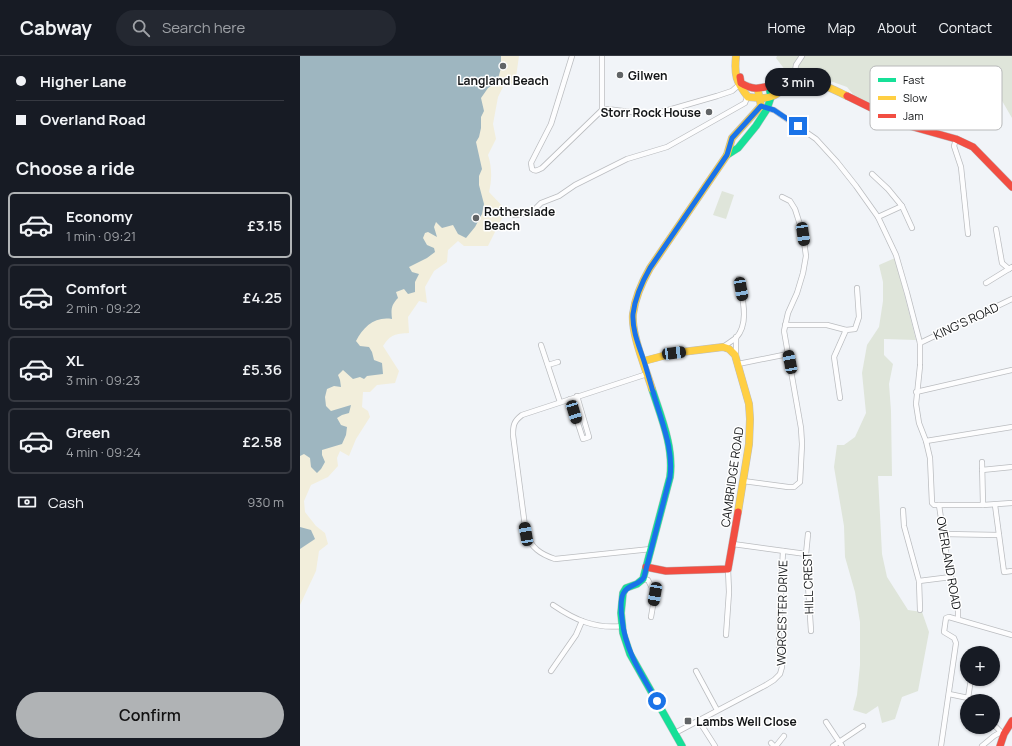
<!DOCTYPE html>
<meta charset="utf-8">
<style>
body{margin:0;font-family:Manrope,sans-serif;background:#242831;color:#f1f3f6;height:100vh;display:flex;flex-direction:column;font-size:15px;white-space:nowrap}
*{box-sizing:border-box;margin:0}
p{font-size:13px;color:#9ea1a6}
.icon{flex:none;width:22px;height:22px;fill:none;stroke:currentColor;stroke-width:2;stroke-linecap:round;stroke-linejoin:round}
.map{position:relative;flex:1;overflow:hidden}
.side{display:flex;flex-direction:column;background:#171b24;width:300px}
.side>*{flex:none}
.hud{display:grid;align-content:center;height:88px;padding:0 16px;background:#171b24}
.fabs{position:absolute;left:660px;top:590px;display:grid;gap:8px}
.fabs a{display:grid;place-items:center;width:40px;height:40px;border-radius:50%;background:#171b24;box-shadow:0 1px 3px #0004;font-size:20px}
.end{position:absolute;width:18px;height:18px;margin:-9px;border:5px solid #1a73e8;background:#fff;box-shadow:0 0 0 2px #fff}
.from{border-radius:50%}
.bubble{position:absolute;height:28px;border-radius:14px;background:#171b24;box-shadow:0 1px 3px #0004;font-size:13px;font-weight:600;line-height:28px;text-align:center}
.car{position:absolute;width:12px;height:24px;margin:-12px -6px;border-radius:5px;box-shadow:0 0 3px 1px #0007;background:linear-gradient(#222 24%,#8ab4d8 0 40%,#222 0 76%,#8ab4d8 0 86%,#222 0)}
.hud b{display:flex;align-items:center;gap:14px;height:38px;font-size:15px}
.hud b+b{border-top:1px solid #363941}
.hud i{width:10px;height:10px;background:#f1f3f6}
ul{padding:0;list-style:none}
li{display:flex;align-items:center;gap:12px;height:66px;margin:0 8px 6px;padding:0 8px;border:2px solid #363941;border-radius:6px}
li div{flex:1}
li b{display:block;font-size:15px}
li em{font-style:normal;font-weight:600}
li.current{border-color:#b0b3b5}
li>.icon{width:36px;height:36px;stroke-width:1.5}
h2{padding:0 16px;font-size:18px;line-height:48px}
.pay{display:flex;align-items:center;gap:10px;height:44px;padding:0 16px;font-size:15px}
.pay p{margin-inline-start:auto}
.action{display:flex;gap:8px;margin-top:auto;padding:8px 16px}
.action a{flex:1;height:46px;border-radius:24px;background:#b0b3b5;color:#111;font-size:16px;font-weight:600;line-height:46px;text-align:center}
header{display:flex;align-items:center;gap:24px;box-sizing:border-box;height:56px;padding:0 20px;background:#171b24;border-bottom:1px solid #363941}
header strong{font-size:19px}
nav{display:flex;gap:22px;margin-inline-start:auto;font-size:14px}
.search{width:280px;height:36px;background:#242831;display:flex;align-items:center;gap:10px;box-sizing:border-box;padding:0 14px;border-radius:22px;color:#9ea1a6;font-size:15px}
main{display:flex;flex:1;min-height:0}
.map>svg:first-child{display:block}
</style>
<header>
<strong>Cabway</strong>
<div class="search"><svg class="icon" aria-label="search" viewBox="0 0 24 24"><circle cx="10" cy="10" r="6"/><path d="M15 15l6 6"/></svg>Search here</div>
<nav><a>Home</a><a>Map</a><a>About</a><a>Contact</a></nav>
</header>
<main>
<section class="side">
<div class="hud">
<b><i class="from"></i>Higher Lane</b>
<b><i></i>Overland Road</b>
</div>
<h2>Choose a ride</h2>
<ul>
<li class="current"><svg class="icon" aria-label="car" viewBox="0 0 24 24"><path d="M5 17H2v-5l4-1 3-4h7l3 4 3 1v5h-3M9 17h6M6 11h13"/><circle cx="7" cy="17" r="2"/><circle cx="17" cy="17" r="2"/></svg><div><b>Economy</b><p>1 min · 09:21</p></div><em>£3.15</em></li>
<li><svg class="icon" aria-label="car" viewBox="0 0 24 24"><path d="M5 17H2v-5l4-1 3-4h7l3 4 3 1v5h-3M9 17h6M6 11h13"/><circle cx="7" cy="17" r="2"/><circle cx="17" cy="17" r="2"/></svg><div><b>Comfort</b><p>2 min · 09:22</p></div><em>£4.25</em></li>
<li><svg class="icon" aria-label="car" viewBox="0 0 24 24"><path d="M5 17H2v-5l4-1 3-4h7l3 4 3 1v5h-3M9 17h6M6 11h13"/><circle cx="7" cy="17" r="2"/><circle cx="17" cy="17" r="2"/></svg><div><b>XL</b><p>3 min · 09:23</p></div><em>£5.36</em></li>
<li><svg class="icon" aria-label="car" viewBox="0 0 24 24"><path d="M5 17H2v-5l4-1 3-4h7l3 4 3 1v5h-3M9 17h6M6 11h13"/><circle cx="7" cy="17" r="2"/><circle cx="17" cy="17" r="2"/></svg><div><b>Green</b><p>4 min · 09:24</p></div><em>£2.58</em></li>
</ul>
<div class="pay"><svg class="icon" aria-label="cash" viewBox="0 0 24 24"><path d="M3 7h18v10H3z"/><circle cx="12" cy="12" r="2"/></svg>Cash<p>930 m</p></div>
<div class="action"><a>Confirm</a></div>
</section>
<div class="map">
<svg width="712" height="690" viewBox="0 0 712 690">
<rect width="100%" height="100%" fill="#f1f4f8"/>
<!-- green -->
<g fill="#dfe5da">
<polygon points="477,0 712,0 712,62 701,43 661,60 647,51 594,31 602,41 604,61 557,43 547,31 519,21 489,19 476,2"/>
<polygon points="422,135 434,139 426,163 413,159"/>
<polygon points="595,202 616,284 584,283 584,299 593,308 589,328 591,355 592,420 578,420 582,498 587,521 608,554 622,556 629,576 618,635 602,641 595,663 582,667 578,650 566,658 553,654 557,639 560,609 560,566 555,536 545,501 544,470 534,411 537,389 544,389 555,381 566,357 562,317 567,289 579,271 583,245 583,226 579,209"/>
</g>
<!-- sand -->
<path fill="#f2eedb" d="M132 0H219L215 28 205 27 198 41 193 68 196 83 188 99C192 111 192 124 189 136L206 154 188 190H164L158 185 148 194 147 206 134 215 125 231 127 247 119 245 108 261 109 277C95 278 91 278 83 290L99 315 95 327 77 329 70 336H63L62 351 68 355 70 361 56 383 49 400 40 395 37 402 38 410 28 421 11 429 4 445 5 456 16 470 25 477 28 488 19 495 16 515 0 549V260Z"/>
<!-- water -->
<g fill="#9eb6c0">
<path d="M0 0H201V12L197 26 188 32 181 42 184 55 181 61V72L179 81 176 86 182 113 179 120V129L184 148 182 158 175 171 166 182 158 178 153 169 142 172 136 166 134 171 137 181 128 176 125 177 123 182 127 189 134 192 135 196 127 202 109 211 112 216 119 218 115 226V236L108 238 104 233 96 236 98 242C91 249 91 254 92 263 75 260 63 271 56 285L60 290 69 291 72 296 74 304 82 307 83 318 67 320 64 323 60 321 53 323 43 314 38 319 40 324 41 331 34 330 27 333 25 341 26 350 31 355 51 349 49 357 42 359 37 362 41 369 47 371 46 379 42 388 22 394V399L25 406 21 413 17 417 11 411 10 402 4 398 0 400Z"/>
<polygon points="0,471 11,474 15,483 0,493"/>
</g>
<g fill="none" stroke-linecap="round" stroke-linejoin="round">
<!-- street casing -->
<g stroke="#bbbdc0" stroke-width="6">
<g id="street">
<path d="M272 0 251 68 231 107 232 113C235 116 238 114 242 112L302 54 307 53 347 58 358 57 417 40 432 35 440 28"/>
<polyline points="493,27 496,9 502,0"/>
<polyline points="465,52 474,54 516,83 537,106 556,130 578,161 596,199 607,237 620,287 620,308"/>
<polyline points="302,54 302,0"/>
<polyline points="656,83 654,90 661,111 668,178"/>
<polyline points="572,118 588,133 602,150 612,172"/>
<polyline points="214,159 231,157 241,147 259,140 275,129 327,103 367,91 445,47 448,39"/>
<polyline points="578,161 602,150"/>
<polyline points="696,173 702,207 709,213"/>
<polyline points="686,227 712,211"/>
<polyline points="485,269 527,269 546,274 555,273 559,261 557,232"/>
<polyline points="620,287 712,243"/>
<polyline points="241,289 260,346"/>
<path d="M423 291C427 288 432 285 436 282 450 267 442 241 439 223"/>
<polyline points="436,300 436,281"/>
<polyline points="438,308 488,298"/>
<polyline points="248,309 258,306"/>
<polyline points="620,310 616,348 619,367 626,385 630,402 632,447 634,449 683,449 712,447"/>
<path d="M347 318 222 359C214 365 213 369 213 379L226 478C232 492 240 498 255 503L351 493"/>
<polyline points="616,336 712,314"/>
<polyline points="540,342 534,301 546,274"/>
<polyline points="270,343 283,383 289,381 277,340"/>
<polyline points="626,385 712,371"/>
<polyline points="682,406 683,449"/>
<polyline points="682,414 712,411"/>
<polyline points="443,425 488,431 494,431 500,426 502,388 501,372 484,275 488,257 497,237 503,217 506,200 503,178 495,153 490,145 482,141"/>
<polyline points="639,449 646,496 658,555 658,563"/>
<polyline points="695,449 704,516 712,515"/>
<polyline points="603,454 604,470 619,525 620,554"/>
<polyline points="508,478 506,498 511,575"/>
<polyline points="644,478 699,479"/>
<polyline points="433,488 506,498"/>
<polyline points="343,523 348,524 355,538 351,561"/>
<polyline points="619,525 651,521"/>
<path d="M253 549C275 564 295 573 322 570"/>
<polyline points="426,579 429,536 428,513"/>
<polyline points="251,615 276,579 282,565"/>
<polyline points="396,615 417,654"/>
<polyline points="649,638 673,643 677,645"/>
<polyline points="668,642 671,623"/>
<polyline points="399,665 415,690"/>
<polyline points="526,666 542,690"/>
<polyline points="693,668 702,677"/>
<polyline points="375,677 466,629 474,624 480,618 482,611 479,590 479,572 483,495"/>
<polyline points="471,687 474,690"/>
<polyline points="476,690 484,680"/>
<polyline points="533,690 563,670"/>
<polyline points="641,690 656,587 654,582 644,576 646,562 649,561 712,579"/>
<polyline points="682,690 694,680 701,676"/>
</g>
</g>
<!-- fast casing -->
<g stroke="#bbbdc0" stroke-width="8">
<g id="fast">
<polyline points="427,99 438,92 456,70 467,53 471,41 469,30"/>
<path d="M352 333C361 361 374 391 370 421L343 523 337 528 326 532 323 537 321 557 323 577 330 598 382 690"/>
</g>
</g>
<!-- slow casing -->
<g stroke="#bbbdc0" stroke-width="8">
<g id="slow">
<path d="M436 0C434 19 436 26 448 41 458 42 469 44 478 37 482 34 486 30 491 28 509 19 530 32 547 40"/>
<polyline points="344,305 374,297 423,291 429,293 435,299 449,348 450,363 449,388 438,456"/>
<path d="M352 333C346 313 331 278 333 258 335 242 342 226 350 212L427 99 432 82 461 50 458 34"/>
</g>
</g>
<!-- jam casing -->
<g stroke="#bbbdc0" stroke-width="8">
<g id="jam">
<path d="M440 21 441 27C462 40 467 24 487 30"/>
<polyline points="547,40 606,69 656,83 673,91 712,131"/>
<polyline points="346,511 366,515 428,513 438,456"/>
<polyline points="700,690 704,678 712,665"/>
</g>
</g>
<!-- street -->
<use href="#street" stroke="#fdfdfe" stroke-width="4.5"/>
<!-- fast -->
<use href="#fast" stroke="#16e098" stroke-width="7"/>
<!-- slow -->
<use href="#slow" stroke="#ffcf43" stroke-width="7"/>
<!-- jam -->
<use href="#jam" stroke="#f24e42" stroke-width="7"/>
</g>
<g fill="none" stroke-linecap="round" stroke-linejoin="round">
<!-- route -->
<path stroke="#1a73e8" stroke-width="5" d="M357 645C341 618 325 594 322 563 321 555 320 545 323 538 327 528 339 530 344 521L370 421C373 396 365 375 358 352 353 337 349 321 344 305 339 290 332 274 333 258 335 242 342 226 350 212L427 99 432 82 461 50 474 54 498 70"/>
</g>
<!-- markers -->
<g fill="#616466" stroke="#fff" stroke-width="1.5">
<circle cx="203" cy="10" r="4"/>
<circle cx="320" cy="19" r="4"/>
<circle cx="409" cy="56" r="4"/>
<circle cx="176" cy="162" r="4"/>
<rect x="384" y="661" width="8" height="8" rx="2"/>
</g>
<g text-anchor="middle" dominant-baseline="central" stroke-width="3" stroke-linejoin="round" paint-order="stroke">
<!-- poi labels -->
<g font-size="12" font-weight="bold" fill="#141618" stroke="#fff" text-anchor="start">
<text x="328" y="19">Gilwen</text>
<text x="203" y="24" text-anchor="middle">Langland Beach</text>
<text x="401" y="56" text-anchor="end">Storr Rock House</text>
<text x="184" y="155">Rotherslade<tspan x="184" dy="14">Beach</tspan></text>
<text x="396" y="665">Lambs Well Close</text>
</g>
<!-- street labels -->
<g font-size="12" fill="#141618" stroke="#fff">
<text transform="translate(666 265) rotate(-25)">KING'S ROAD</text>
<text transform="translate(432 421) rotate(-82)">CAMBRIDGE ROAD</text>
<text transform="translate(649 507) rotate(80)">OVERLAND ROAD</text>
<text transform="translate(508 527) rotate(-92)">HILL CREST</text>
<text transform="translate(482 557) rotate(-89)">WORCESTER DRIVE</text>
</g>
</g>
<!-- legend -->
<rect x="570" y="10" width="132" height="64" rx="6" fill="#fff" stroke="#b8b9ba" stroke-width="1"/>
<rect x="578" y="22" width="18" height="4" fill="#16e098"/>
<rect x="578" y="40" width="18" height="4" fill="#ffcf43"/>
<rect x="578" y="58" width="18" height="4" fill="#f24e42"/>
<g font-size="11" fill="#141618">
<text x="603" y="28">Fast</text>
<text x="603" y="46">Slow</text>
<text x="603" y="64">Jam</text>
</g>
</svg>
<div class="fabs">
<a>+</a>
<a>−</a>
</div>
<i class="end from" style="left:357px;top:645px"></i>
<i class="end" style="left:498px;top:70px"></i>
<div class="bubble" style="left:465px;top:12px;width:66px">3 min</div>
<i class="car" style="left:503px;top:178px;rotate:172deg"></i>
<i class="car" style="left:441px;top:233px;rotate:170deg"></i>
<i class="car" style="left:374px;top:297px;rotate:83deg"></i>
<i class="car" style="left:490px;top:306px;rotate:349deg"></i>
<i class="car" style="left:274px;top:356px;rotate:163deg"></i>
<i class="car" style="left:226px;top:478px;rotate:350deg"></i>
<i class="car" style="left:355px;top:538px;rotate:190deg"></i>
</div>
</main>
